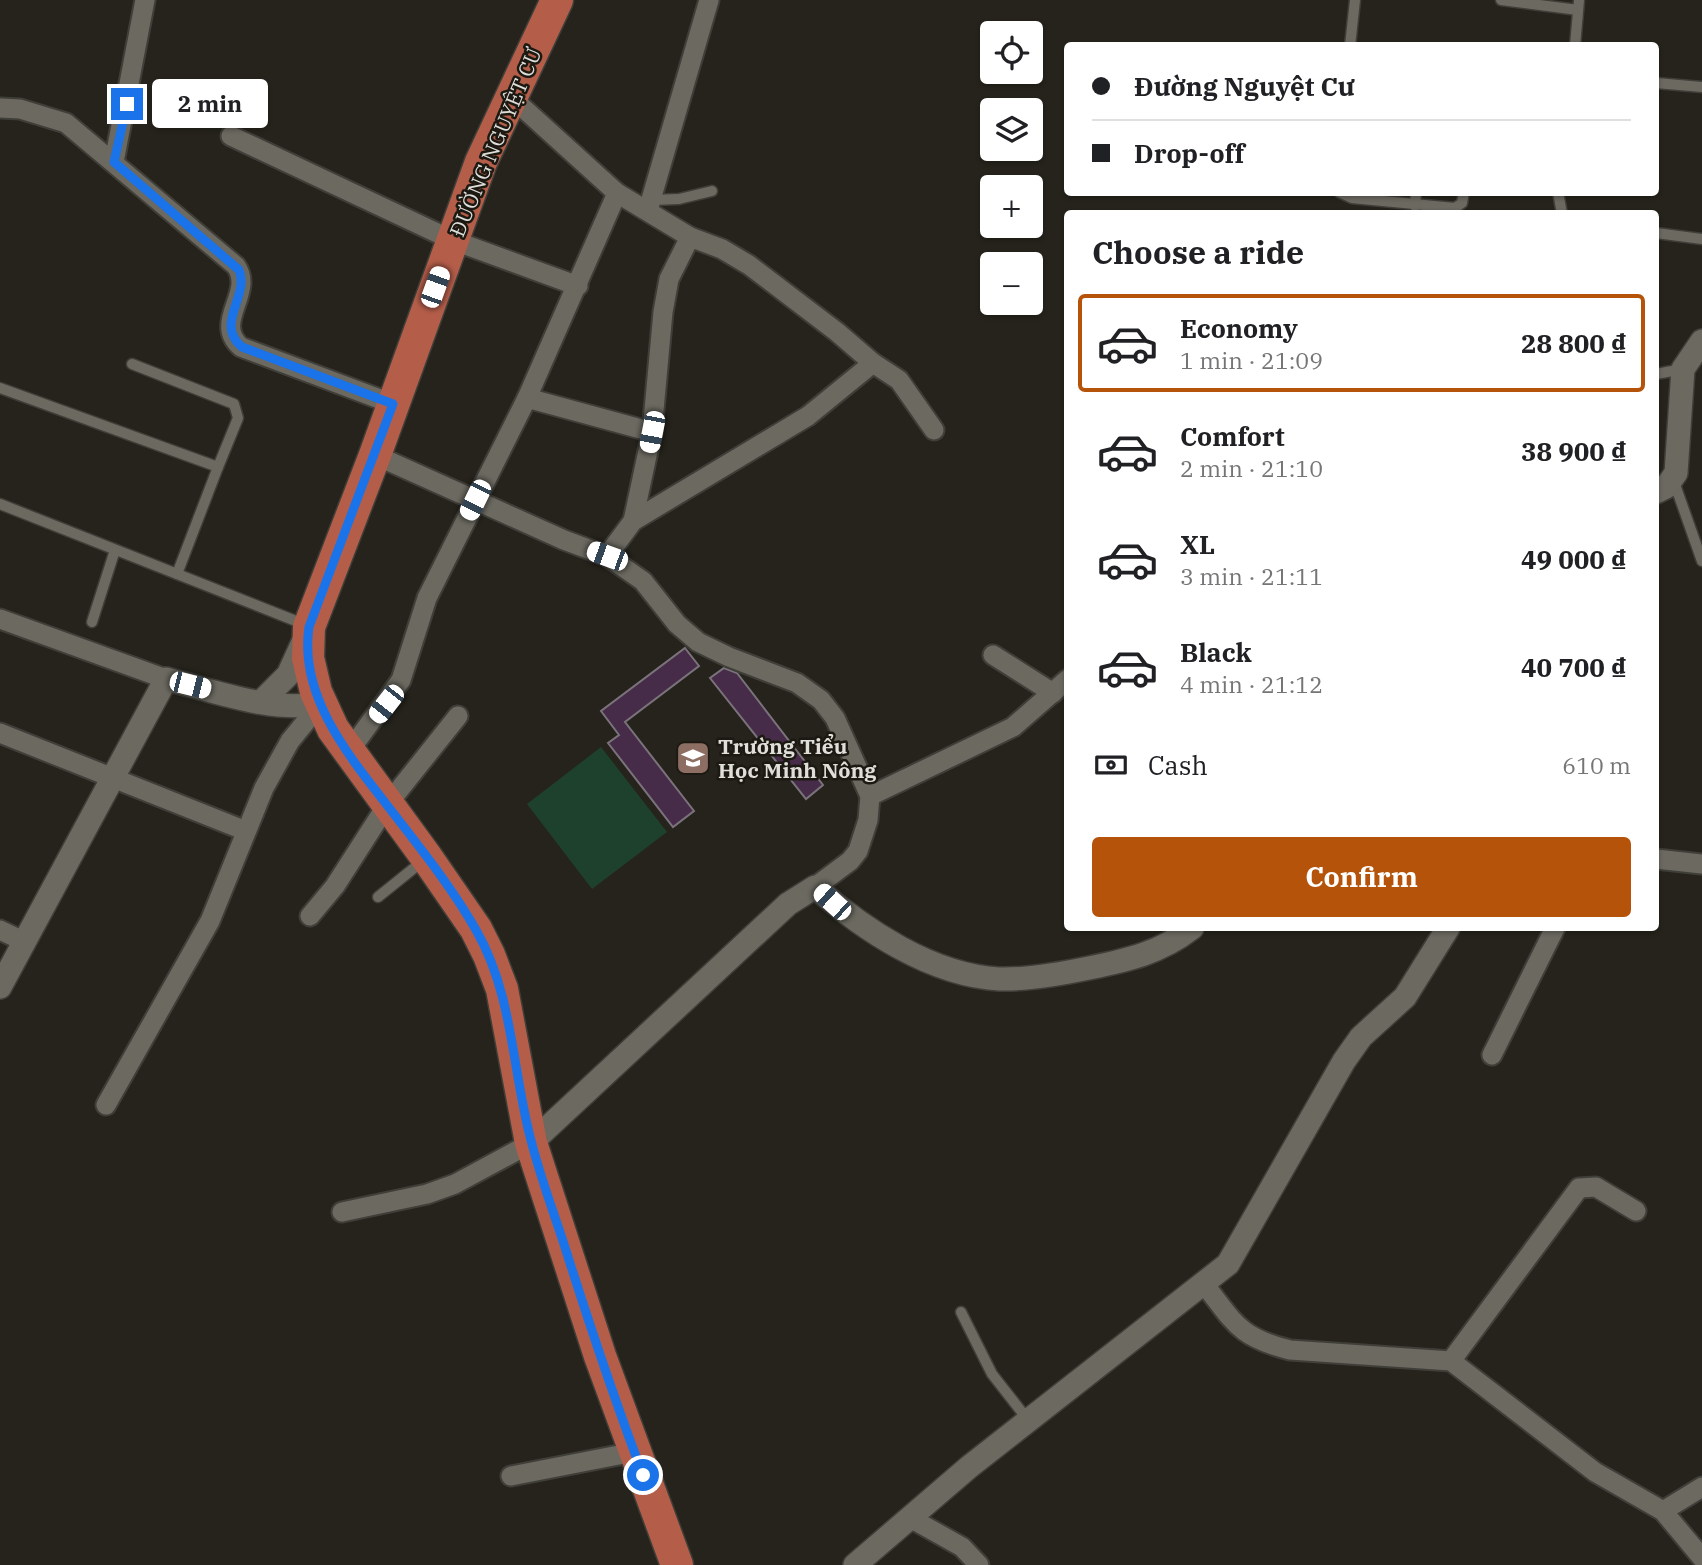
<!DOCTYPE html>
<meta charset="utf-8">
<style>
body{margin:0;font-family:"IBM Plex Serif",serif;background:#f6f6f6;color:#202124;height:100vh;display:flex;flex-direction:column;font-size:26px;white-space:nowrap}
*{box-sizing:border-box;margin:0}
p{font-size:23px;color:#757577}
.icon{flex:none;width:38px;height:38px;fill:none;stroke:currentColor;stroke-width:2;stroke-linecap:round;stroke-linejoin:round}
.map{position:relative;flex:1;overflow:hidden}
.sheet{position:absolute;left:1064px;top:210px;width:595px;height:721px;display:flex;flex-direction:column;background:#fff;border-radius:7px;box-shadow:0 2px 5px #0004}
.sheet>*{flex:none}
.top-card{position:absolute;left:1064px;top:42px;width:595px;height:154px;border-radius:7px;box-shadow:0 2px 5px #0004;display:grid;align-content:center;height:154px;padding:0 28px;background:#fff}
.controls{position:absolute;left:980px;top:21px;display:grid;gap:14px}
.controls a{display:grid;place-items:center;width:63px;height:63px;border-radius:7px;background:#fff;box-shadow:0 2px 5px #0004;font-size:35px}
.end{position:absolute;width:32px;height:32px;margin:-16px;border:9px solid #1a73e8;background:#fff;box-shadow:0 0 0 4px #fff}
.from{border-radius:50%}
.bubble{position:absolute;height:49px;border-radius:7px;background:#fff;box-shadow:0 2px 5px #0004;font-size:23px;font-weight:800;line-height:49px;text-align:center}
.car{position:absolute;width:21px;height:42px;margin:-21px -10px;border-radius:9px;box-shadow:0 0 5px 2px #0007;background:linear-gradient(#fff 24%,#345 0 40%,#fff 0 76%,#345 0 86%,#fff 0)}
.top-card b{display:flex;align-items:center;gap:24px;height:66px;font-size:26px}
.top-card b+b{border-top:2px solid #e0e0e0}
.top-card i{width:18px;height:18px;background:#202124}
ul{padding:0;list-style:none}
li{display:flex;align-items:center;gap:21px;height:98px;margin:0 14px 10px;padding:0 14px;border:4px solid transparent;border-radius:7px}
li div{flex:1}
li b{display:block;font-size:26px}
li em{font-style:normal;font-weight:800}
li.selected{border-color:#b45309}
li>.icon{width:63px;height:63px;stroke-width:1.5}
h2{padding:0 28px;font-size:32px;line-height:84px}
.pay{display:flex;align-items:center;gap:18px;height:77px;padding:0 28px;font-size:26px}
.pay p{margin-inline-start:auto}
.action{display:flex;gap:14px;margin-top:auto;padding:14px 28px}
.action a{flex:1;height:80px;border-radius:7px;background:#b45309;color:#fff;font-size:28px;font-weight:800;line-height:80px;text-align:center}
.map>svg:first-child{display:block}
</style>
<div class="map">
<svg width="1702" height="1565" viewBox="0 0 1702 1565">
<rect width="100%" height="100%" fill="#25231b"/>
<!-- green -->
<polygon fill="#1d412d" points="601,747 667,832 592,889 527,804"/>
<!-- building -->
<g fill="#472c4a" stroke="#7a737b" stroke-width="2">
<polygon points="685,648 699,666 625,722 694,811 673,827 608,743 619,735 601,711"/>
<polygon points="724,668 737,673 823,785 806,799 710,678"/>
</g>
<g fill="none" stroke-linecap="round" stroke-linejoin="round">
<!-- service casing -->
<g stroke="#403e39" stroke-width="13">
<g id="service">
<polyline points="1501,0 1578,10"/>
<polyline points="1350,46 1355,0"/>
<polyline points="1575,46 1579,0"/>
<polyline points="1656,83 1702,87"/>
<polyline points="1339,192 1352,198 1455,208 1462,203 1464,192"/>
<polyline points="1558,192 1562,214"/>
<polyline points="651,200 679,199 712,191"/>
<polyline points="1415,206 1416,192"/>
<polyline points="1656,233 1702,239"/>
<polyline points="132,364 234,404 238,418 218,467"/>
<polyline points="1656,374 1683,369"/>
<polyline points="0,388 218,467 177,574"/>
<polyline points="1673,479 1702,561"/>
<polyline points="0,504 306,625"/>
<polyline points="92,622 115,550"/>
<polyline points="378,897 424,860"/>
<polyline points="961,1312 992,1374 1028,1420"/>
</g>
</g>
<!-- minor casing -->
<g stroke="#403e39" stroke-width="23">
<g id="minor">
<polyline points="511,97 617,193 690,237 722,249 749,265 837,332 873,363 808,416 633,521 607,556"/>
<path d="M0 108 20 109 66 123 236 266C255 293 212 322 241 347L393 404"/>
<polyline points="231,136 452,240 578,286"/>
<polyline points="114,162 145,0"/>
<polyline points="648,210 709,0"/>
<polyline points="873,363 899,380 934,430"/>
<polyline points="527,398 652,432"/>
<polyline points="375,455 564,540 607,556 643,581 677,624 698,642 729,657 797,683 821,700 835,718 870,796 868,820 858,851 850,861 815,887"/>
<polyline points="633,521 652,432 663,312 669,279 690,237"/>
<polyline points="0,619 166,679"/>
<polyline points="993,655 1053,693"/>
<polyline points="0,733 246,831"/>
<polyline points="348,753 401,680 427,598 527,398 617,193"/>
<polyline points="870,796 1013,727 1068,679"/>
<polyline points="1656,859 1702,864"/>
<polyline points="310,916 335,886 387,805 458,716"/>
<polyline points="0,930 23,941"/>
<polyline points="1492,1055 1555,928"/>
<polyline points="106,1105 210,921 264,788 290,741 321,703"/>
<polyline points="342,1212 427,1194 455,1184 531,1143"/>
<path d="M1204 1284C1235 1323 1238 1337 1290 1350L1451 1361 1595 1472 1663 1511 1702 1558"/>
<polyline points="1451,1361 1579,1188 1596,1187 1636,1211"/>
<polyline points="511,1476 634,1452"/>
<polyline points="1663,1511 1702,1487"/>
<polyline points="912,1519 962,1547 979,1565"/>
</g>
</g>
<!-- tertiary casing -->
<g stroke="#403e39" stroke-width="26">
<g id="tertiary">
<polyline points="1656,492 1666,487 1676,473 1683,369 1702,341"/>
<polyline points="261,702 288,675 304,640"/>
<path d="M0 987 166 679C212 690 274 714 321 703"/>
<path d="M531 1143 788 904 815 887C864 930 931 975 999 979 1028 980 1060 974 1089 968 1128 960 1160 953 1192 928"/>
<polyline points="855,1565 969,1467 1228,1264 1344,1061 1361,1037 1405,997 1448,928"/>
</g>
</g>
<!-- trunk casing -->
<g stroke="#403e39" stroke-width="35">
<polyline id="trunk" points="557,0 481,162 375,455 309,627 308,658 316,692 333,729 427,858 476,929 489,955 502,989 531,1143 600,1356 677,1565"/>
</g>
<!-- service -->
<use href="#service" stroke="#6b6960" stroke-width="10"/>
<!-- minor -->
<use href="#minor" stroke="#6b6960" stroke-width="19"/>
<!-- tertiary -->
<use href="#tertiary" stroke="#6b6960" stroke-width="23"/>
<!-- trunk -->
<use href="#trunk" stroke="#b45e4a" stroke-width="32"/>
</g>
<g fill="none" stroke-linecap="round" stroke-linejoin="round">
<!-- route -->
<path stroke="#1a73e8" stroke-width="9" d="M127 104 114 162 239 270C250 296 214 324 242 347L393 404 309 627C298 701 356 764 397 818 425 854 454 891 476 930 514 996 512 1073 532 1144 542 1183 557 1221 569 1260 592 1332 616 1404 643 1475"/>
</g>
<!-- icons -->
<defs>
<g id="school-square" transform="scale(1.75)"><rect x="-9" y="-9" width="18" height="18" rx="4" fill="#8d6e63" stroke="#1c1912"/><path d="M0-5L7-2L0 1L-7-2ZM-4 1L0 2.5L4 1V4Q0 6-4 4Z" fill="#fff"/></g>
</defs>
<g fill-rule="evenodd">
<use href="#school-square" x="693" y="758"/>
</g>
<g text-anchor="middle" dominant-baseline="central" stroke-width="5" stroke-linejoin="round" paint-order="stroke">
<!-- street labels -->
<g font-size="21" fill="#dfded9" stroke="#1c1912">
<text transform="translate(495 142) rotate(-67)">ĐƯỜNG NGUYỆT CƯ</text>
</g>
<!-- poi labels -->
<g font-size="21" font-weight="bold" fill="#dfded9" stroke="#1c1912" text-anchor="start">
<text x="718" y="746">Trường Tiểu<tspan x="718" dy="24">Học Minh Nông</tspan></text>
</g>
</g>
</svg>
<div class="controls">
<a><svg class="icon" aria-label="locate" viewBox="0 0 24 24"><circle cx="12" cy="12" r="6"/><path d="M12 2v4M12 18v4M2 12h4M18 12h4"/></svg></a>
<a><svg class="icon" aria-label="layers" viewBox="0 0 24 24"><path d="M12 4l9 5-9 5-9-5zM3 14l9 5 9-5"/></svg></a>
<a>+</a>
<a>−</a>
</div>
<i class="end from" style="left:643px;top:1475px"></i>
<i class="end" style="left:127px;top:104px"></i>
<div class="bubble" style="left:152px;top:79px;width:116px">2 min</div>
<i class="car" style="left:435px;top:287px;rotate:20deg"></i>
<i class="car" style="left:652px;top:432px;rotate:191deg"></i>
<i class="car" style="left:475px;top:500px;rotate:206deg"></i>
<i class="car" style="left:607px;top:556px;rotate:290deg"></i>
<i class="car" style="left:190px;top:685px;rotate:104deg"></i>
<i class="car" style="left:386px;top:704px;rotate:218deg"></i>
<i class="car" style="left:832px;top:902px;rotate:312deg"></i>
<div class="top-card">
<b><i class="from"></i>Đường Nguyệt Cư</b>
<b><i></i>Drop-off</b>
</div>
<section class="sheet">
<h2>Choose a ride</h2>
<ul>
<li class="selected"><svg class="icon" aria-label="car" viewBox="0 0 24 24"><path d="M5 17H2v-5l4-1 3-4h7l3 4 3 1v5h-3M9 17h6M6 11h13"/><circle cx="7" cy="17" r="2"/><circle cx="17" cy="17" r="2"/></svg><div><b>Economy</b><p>1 min · 21:09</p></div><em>28 800 ₫</em></li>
<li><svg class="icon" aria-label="car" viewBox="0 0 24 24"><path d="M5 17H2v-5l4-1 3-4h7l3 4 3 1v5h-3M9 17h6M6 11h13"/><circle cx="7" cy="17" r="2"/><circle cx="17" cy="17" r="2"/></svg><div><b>Comfort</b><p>2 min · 21:10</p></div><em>38 900 ₫</em></li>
<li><svg class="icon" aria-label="car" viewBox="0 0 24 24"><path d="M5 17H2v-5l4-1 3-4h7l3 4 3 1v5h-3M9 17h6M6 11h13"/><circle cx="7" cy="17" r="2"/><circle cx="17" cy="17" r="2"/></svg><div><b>XL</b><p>3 min · 21:11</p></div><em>49 000 ₫</em></li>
<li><svg class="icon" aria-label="car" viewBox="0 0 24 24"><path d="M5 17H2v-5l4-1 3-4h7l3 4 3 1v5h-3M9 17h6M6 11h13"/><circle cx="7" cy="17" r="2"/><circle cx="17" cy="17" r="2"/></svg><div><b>Black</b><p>4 min · 21:12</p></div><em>40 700 ₫</em></li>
</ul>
<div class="pay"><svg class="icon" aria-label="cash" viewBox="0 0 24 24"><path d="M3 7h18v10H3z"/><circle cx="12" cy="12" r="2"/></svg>Cash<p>610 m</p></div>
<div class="action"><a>Confirm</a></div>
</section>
</div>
